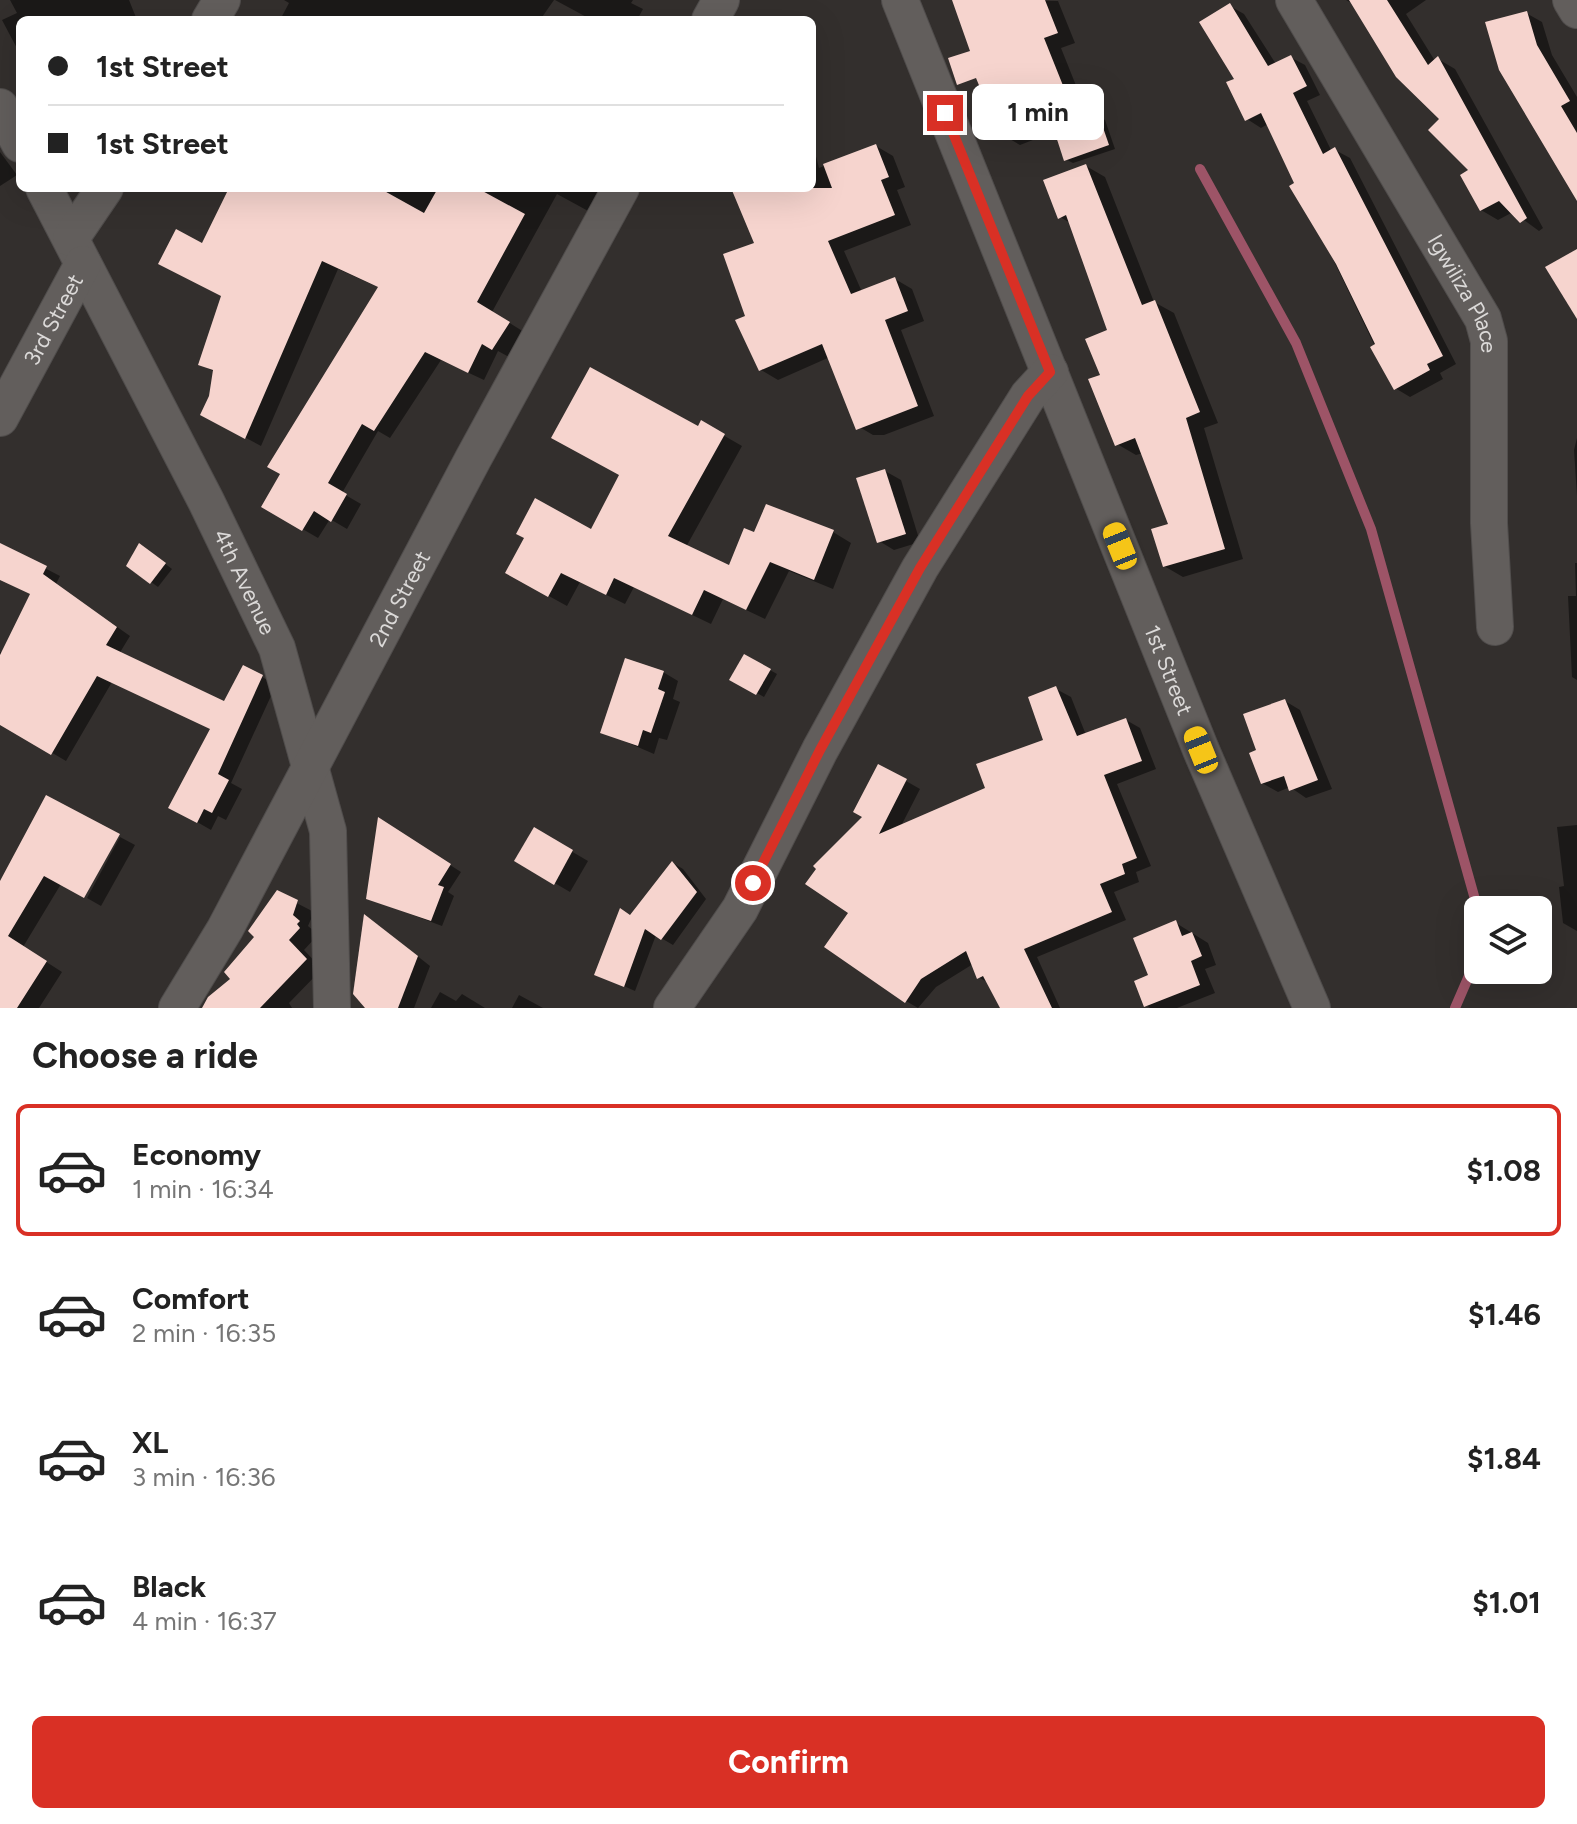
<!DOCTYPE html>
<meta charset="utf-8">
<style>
body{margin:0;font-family:Figtree,sans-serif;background:#f2f2f2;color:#222;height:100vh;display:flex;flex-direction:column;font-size:30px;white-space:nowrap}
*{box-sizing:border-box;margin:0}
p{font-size:26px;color:#767676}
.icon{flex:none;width:44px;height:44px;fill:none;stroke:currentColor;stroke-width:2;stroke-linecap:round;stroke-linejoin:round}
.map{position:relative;height:1008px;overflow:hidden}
.side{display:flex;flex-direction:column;background:#fff;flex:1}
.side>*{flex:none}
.guide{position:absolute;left:16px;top:16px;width:800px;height:176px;border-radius:12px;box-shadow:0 8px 32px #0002;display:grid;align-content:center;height:176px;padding:0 32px;background:#fff}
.controls{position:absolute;left:1464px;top:896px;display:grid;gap:16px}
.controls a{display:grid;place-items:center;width:88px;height:88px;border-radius:12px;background:#fff;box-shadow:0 8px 32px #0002;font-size:40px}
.end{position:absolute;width:36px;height:36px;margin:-18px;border:10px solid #d93025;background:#fff;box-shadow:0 0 0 4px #fff}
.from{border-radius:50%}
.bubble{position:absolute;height:56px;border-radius:12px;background:#fff;box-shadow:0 8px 32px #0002;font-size:26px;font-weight:700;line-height:56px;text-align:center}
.car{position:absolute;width:24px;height:48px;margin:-24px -12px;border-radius:10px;box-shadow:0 0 6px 2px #0007;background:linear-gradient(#f5c518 24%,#345 0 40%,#f5c518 0 76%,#345 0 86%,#f5c518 0)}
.guide b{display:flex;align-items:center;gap:28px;height:76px;font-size:30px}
.guide b+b{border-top:2px solid #e0e0e0}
.guide i{width:20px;height:20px;background:#222}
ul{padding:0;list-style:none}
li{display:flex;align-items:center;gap:24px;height:132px;margin:0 16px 12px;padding:0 16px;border:4px solid transparent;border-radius:12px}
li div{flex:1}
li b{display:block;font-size:30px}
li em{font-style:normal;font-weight:700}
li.active{border-color:#d93025}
li>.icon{width:72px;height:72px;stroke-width:1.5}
h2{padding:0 32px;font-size:36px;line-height:96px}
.button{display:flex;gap:16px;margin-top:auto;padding:16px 32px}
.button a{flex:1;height:92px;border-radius:12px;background:#d93025;color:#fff;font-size:32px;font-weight:700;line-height:92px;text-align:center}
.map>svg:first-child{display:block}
</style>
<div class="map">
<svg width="1577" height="1008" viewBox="0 0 1577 1008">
<rect width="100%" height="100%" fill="#332f2d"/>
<!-- shadow -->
<g fill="#0007">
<polygon points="10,0 129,0 137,20 20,20 20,54 2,20 17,13"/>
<polygon points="284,0 554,0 540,20 280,20 289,3"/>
<polygon points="555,0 633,0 631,3 643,9 637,20 592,20"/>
<polygon points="954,0 1058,1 1075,43 1061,48 1089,118 1098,115 1105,120 1115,149 1073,163 1065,159 1056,131 1020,145 1001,134"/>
<polygon points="1346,0 1426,0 1406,14 1435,61 1438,59 1455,69 1543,228 1539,231 1513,212 1498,220 1481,210 1472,171 1442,119 1355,5"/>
<polygon points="1230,6 1244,14 1276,64 1290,57 1305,65 1320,95 1307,101 1332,152 1335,150 1350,158 1456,364 1440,373 1443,379 1410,397 1395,388 1268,124 1261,128 1247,119 1237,79"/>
<polygon points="1526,13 1542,22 1552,55 1577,97 1577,181"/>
<polygon points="812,141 819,168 876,146 893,156 905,187 897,190 911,225 844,251 862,292 895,279 912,289 924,321 901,330 934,416 884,435 873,435 856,425 830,357 778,380 761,370 748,317 757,244 733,188 812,188"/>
<polygon points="0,152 17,175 0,186"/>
<polygon points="1086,166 1105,177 1154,302 1174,313 1218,423 1204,428 1243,559 1183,577 1164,566 1170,525 1143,453 1136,455 1117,444 1102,376 1110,331 1072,224 1060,217"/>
<polygon points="231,188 599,188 601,189 590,212 557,194 492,312 524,332 509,357 498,351 484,380 441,360 390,438 378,431 342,493 361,504 347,529 330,519 318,538 263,506 380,288 338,269 261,446 218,423 211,397 215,372 200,364 223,296 203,245"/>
<polygon points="702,423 742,446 686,547 730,568 755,535 833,532 851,543 833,589 789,571 765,619 723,599 711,624 634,587 625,604 580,582 567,606 507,573 592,532"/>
<polygon points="1577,438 1577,496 1574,450"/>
<polygon points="885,471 901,480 920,542 894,550 879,541"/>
<polygon points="0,545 60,576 56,584 130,636 119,654 225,703 262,677 276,685 231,783 242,789 226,820 218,816 211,830 171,807 212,729 112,682 66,761 0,722 0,652 3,653 32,595 0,579"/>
<polygon points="147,550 172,569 158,587 128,565"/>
<polygon points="1575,563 1577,563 1577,680 1572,677 1568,596 1576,596"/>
<polygon points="745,656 777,674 764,697 732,679"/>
<polygon points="663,672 678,681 673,699 680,702 667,740 659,738 654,754 603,732"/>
<polygon points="1056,689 1071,697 1086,735 1126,720 1140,728 1156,769 1117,784 1151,866 1136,872 1139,882 1114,892 1126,920 1037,957 1060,1008 1002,1008 989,983 978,977 973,964 936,987 918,1008 906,1001 851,912 808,883 906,781 920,789 901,826 988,789 1046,741"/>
<polygon points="1285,701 1300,710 1332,789 1306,798 1290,787 1278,792 1262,783 1259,751"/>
<polygon points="1577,825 1577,931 1563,923 1559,887 1564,886 1557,827"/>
<polygon points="389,826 461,872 448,892 454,896 442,926 370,899"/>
<polygon points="535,830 588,861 570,892 517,861"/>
<polygon points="120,837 135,845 101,906 87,898"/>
<polygon points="20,862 61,884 23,947 62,972 39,1008 0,1008 0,893"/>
<polygon points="673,863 683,869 706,899 673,945 656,935 635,991 597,974 631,917"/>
<polygon points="277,893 314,912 308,926 315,932 312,934 315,938 304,950 322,969 289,1003 292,1008 220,1008"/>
<polygon points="1176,923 1208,943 1216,965 1205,969 1215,993 1177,1008 1150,1008 1146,1005 1150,977"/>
<polygon points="378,925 430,966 414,1008 370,1008"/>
<polygon points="440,992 456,1001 462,994 485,1008 431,1008"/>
<polygon points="519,995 543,1008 512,1008"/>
</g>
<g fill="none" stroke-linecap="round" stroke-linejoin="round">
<!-- stream -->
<g stroke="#9d5467" stroke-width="10">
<polyline points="1200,169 1296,343 1371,529 1478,910"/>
<polyline points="1455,1008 1478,955"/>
</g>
</g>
<!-- building -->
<g fill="#f6d4ce">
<polygon points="952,0 1045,0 1058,33 1044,38 1072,108 1000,136 976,78 957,85 948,58 970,51"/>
<polygon points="1349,0 1387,0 1428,65 1438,56 1527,218 1520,223 1499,201 1480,211 1460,175 1468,170 1428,130 1439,119 1396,77"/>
<polygon points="1230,3 1268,66 1291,55 1307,86 1293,93 1323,154 1335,147 1443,356 1427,364 1430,370 1394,390 1370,347 1375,344 1336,264 1289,186 1294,183 1261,113 1245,121 1226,82 1234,79 1199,22"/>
<polygon points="1527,11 1537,45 1570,101 1561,106 1577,133 1577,201 1499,70 1485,22"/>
<polygon points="1098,113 1109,145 1064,161 1053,127"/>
<polygon points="876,144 889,177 881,180 895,215 828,241 851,294 895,277 908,311 885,320 918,406 856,430 822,344 759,371 735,320 745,316 723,254 754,243 731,188 832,188 823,164"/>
<polygon points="1086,164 1142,305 1155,300 1200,412 1186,418 1225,549 1163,567 1151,529 1168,524 1135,438 1115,446 1088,379 1100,375 1085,339 1107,330 1066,215 1058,219 1043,180"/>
<polygon points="229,188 379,188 424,213 438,188 477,188 525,214 477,302 510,322 492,350 482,344 468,373 425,352 374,431 362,424 328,483 347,494 331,522 314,511 302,531 261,507 280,474 267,467 378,287 322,261 245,439 200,415 209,396 213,370 198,365 221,296 158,264 176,229 202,243"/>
<polygon points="1577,249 1577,319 1545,267"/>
<polygon points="590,367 698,426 701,420 725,434 668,536 729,565 744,528 754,532 766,504 834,530 814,580 770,562 746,610 704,590 692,615 614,578 606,595 561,573 548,597 505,573 524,538 516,534 535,498 591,529 619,475 551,438"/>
<polygon points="885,469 906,534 877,543 856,478"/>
<polygon points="0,543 47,566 43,574 117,627 106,645 224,701 243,665 263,675 218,774 229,780 212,813 204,809 197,823 168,808 210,729 97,676 51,755 0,725 0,655 30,594 0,580"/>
<polygon points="139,543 166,563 150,584 126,566"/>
<polygon points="744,654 771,669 756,695 729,680"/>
<polygon points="625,658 664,671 658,689 665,692 651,733 643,730 638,746 600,733"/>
<polygon points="1056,686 1077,736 1126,718 1142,761 1104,775 1137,858 1122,864 1125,874 1100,884 1112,912 1024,949 1052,1008 1000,1008 983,976 977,979 966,951 921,979 905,1003 824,947 848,913 805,884 816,869 813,866 862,817 853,812 878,764 907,779 879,834 985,788 976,764 1043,740 1028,697"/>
<polygon points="1285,699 1318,780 1289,791 1284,776 1261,784 1249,753 1256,750 1243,714"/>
<polygon points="46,795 120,834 84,898 44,876 8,936 47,961 17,1008 0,1008 0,881"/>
<polygon points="378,817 451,864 438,885 444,887 431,921 366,899"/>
<polygon points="534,827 573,850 554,885 514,861"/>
<polygon points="672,861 697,892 661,940 645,929 624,987 594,975 620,908 630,915"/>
<polygon points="277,890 298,900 293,915 300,921 297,924 300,928 289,940 307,959 260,1008 202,1008 208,997 230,979 224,972 254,937 248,931"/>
<polygon points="364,914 418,956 398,1008 365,1008 353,994"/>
<polygon points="1176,920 1182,936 1192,932 1202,956 1191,961 1200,985 1144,1007 1134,981 1148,975 1133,938"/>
</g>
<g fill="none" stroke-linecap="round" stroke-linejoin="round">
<!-- street casing -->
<g stroke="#504d4c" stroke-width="38">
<g id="street">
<path id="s1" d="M900 0 1201 750 1312 1008"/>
<path id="s2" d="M1294 0 1483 319 1489 341V523L1495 627"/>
<polyline points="1571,0 1577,10"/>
<polyline points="210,20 222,0"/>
<polyline points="710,20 721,0"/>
<polyline points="0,107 20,144"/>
<path id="s3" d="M44 188 206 501 277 648 328 831 332 1008"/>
<polyline points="71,238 105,188"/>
<path id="s4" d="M0 418 83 264"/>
<path id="s5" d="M177 1008 225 929 473 459 621 188"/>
<polyline points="672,1008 740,909 820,750 920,568 1028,396 1050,372"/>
</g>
</g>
<!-- street -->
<use href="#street" stroke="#625e5c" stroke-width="36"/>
</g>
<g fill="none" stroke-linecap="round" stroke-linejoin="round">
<!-- route -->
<polyline stroke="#d93025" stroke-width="10" points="753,883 820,750 920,568 1028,396 1050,372 945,113"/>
</g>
<g text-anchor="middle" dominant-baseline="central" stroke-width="8" stroke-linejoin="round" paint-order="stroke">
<!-- street labels -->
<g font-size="22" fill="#dbd9d8" stroke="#191817">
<text stroke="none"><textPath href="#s2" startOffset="340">Igwiliza Place</textPath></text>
<text stroke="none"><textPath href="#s4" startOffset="112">3rd Street</textPath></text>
<text stroke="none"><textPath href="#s3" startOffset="442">4th Avenue</textPath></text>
<text stroke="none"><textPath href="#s5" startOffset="466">2nd Street</textPath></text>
<text stroke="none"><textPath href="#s1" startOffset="722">1st Street</textPath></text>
</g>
</g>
</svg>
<div class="controls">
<a><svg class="icon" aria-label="layers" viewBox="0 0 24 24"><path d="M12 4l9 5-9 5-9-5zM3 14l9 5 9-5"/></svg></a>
</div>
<i class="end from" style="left:753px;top:883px"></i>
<i class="end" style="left:945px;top:113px"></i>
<div class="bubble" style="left:972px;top:84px;width:132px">1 min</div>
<i class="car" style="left:1120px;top:546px;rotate:338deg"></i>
<i class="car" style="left:1201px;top:750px;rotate:338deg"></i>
<div class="guide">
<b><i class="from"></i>1st Street</b>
<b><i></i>1st Street</b>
</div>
</div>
<section class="side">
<h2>Choose a ride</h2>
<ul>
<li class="active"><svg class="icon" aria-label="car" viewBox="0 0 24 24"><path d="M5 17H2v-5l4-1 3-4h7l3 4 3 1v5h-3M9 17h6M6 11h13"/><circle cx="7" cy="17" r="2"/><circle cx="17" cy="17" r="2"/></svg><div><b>Economy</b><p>1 min · 16:34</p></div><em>$1.08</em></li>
<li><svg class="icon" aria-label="car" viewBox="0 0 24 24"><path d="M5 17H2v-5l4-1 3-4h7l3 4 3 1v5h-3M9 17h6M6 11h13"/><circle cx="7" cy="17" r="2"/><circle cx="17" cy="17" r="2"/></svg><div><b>Comfort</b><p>2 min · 16:35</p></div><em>$1.46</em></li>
<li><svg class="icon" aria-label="car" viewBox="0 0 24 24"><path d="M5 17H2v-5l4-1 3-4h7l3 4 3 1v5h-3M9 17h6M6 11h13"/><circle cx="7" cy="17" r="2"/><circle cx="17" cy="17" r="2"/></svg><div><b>XL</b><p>3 min · 16:36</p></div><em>$1.84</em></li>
<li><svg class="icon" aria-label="car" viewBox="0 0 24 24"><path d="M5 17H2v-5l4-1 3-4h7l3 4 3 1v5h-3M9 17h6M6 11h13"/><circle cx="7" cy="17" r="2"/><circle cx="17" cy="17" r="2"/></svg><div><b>Black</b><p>4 min · 16:37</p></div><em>$1.01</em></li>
</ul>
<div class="button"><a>Confirm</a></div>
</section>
